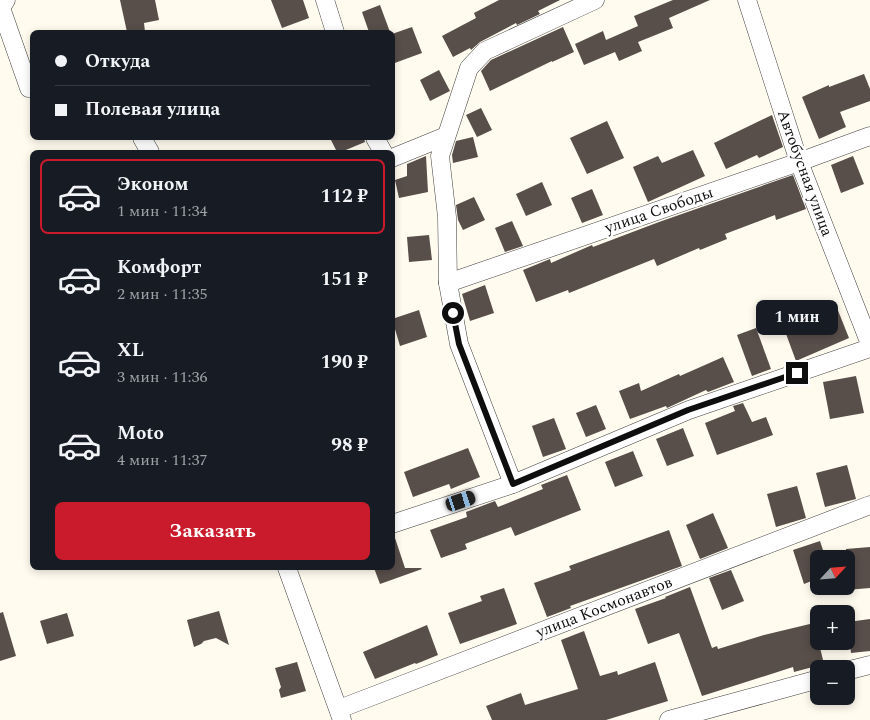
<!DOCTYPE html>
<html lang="ru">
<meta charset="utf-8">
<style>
body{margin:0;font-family:Spectral,serif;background:#20242c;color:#f1f3f6;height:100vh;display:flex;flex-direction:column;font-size:19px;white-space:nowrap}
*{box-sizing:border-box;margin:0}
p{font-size:16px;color:#9ea1a6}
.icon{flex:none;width:28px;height:28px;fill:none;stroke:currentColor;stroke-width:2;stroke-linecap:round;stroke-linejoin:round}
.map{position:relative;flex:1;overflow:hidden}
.side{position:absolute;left:30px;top:150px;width:365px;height:420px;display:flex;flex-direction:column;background:#171b24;border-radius:8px;box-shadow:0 2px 8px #0003}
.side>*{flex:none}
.top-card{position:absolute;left:30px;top:30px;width:365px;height:110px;border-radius:8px;box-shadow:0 2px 8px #0003;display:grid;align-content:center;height:110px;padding:0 25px;background:#171b24}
.needle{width:32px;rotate:64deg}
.controls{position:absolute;left:810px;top:550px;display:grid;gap:10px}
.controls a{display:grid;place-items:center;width:45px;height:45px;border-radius:8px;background:#171b24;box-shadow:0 2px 8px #0003;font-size:25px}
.end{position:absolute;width:22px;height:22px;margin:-11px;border:6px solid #0e0e0e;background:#fff;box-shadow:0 0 0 2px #fff}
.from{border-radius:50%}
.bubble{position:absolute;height:35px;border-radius:8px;background:#171b24;box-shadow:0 2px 8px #0003;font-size:16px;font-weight:700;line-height:35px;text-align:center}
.car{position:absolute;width:15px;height:30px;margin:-15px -8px;border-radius:6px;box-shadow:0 0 4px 1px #0007;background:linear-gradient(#222 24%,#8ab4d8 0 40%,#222 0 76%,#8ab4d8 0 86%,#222 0)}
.top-card b{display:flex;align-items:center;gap:18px;height:48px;font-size:19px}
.top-card b+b{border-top:1px solid #363941}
.top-card i{width:12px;height:12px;background:#f1f3f6}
ul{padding:9px 0 0;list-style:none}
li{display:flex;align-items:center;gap:15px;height:75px;margin:0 10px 8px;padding:0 15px;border:2px solid transparent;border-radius:8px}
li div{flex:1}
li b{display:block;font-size:19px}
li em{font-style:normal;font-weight:700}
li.active{border-color:#ca1b2c}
li>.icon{width:45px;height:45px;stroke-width:1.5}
.primary-button{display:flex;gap:10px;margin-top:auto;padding:10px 25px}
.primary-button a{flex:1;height:58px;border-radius:8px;background:#ca1b2c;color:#fff;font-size:20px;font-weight:700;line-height:58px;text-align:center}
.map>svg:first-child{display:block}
</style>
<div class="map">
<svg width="870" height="720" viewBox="0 0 870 720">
<rect width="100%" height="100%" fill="#fffbef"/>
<!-- building -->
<g fill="#584e4a">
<polygon points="120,0 155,0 159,20 144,23 145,32 127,32"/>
<polygon points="271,0 303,0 309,18 282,28"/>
<polygon points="499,0 560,0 538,11 540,14 517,25 516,23 480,42 471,50 470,48 453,57 442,36 476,18 474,13"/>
<polygon points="673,0 710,0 669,18 673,28 638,42 642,51 619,61 615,52 584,65 575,44 603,31 606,40 638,26 634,16"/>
<polygon points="380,5 390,32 369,32 362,12"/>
<polygon points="412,27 422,53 392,64 392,34"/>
<polygon points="563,27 574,52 552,62 552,61 490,91 481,71 491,60"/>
<polygon points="439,70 450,91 430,101 420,80"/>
<polygon points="864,74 870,89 870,101 840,112 846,127 819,139 802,97 829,85 829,87"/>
<polygon points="481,108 492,130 477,137 466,115"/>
<polygon points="772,115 783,147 759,158 757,155 726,169 714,143"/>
<polygon points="607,121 624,158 587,174 570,138"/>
<polygon points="473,137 478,157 453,163 452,155 456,141"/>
<polygon points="330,138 364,138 365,142 341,152 337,152"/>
<polygon points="693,150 705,176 648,202 633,167 658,156 662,163"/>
<polygon points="426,156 428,192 399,198 395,180 407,176 407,164"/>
<polygon points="853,156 864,184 841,193 831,165"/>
<polygon points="793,175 806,209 776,220 775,215 725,234 727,239 700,250 699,248 657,266 654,259 569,293 568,290 536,302 523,270 550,259 551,263 592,245 593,247 659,222"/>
<polygon points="542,182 552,205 526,216 516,194"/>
<polygon points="592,189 603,215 582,223 571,198"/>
<polygon points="474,197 485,220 463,230 458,220 456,205"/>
<polygon points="512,221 523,246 505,252 495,228"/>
<polygon points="429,235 432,260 409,262 407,237"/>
<polygon points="485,285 494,313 470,321 462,294"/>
<polygon points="837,308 849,338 796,361 782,323 803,315 805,321"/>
<polygon points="419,310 427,337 400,346 392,319"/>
<polygon points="756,328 771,369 752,376 737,335"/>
<polygon points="723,357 734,382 708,392 706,390 667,408 666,406 630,419 619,391 639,383 641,391 679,374 680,376"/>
<polygon points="856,376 864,413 830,419 823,382"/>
<polygon points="743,403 752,422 766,417 773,435 717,455 705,423 735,411 733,406"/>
<polygon points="596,405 606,429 586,437 576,413"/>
<polygon points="554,418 566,449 543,457 532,426"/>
<polygon points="683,428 694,456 667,466 656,439"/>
<polygon points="468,448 480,477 451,489 449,484 413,497 404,472"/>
<polygon points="633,451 643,476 615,487 605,462"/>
<polygon points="847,465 856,499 825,507 816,473"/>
<polygon points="567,475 581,510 515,536 511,527 465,544 467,549 441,558 430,530 467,517 466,512 495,501 498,507 543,489 541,485"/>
<polygon points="797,486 806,518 776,527 767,494"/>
<polygon points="713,513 728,548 700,559 686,525"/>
<polygon points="669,530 682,566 570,606 571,608 547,617 534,583 571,570 569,566"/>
<polygon points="394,535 405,568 421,568 422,569 380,584 374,568 392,568 392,536"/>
<polygon points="820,541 826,559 819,559 819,578 804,584 793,550"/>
<polygon points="870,547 870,588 846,590 846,549"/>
<polygon points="731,570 744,601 722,610 709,578"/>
<polygon points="690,587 712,648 717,646 718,649 764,635 814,623 824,664 794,672 793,667 702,696 679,633 648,644 635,609 666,598 665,597"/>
<polygon points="504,588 517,624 460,644 448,613 482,601 480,596"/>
<polygon points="219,611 229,645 216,638 204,641 201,644 194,647 187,620"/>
<polygon points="3,612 16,656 0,661 0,613"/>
<polygon points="67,613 74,636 47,644 40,621"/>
<polygon points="870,619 870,651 851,653 848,622"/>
<polygon points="427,625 438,655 416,664 415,663 375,679 363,652"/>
<polygon points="584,631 600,676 617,671 618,675 655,662 668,701 606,720 492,720 486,706 521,693 525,705 578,689 561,640"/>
<polygon points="297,662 306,691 281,698 279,690 281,687 275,668"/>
</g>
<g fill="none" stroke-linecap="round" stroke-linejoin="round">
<!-- minor casing -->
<g stroke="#414141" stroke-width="19">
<g id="minor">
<polyline points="6,0 1,8 29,88 32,88"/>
<polyline points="325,0 335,32"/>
<polyline points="747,0 799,162 870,344"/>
<polyline points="142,138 150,152"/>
<polyline points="375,138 383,152"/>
<polyline points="392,158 446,136"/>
<polyline points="448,283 799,162 870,136"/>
<polyline points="513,484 459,344 448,283 447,217 440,156 469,68 485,51 595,0"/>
<polyline points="392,524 513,484 689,410 870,348"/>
<polyline points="287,568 342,720"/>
<polyline points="846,671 870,665"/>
<polyline points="339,709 870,505"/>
<polyline points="669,720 819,679"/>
</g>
</g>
<!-- minor -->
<use href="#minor" stroke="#fff" stroke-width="18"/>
</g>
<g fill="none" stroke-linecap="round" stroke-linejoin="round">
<!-- route -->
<polyline stroke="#0e0e0e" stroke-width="6" points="453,313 459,344 513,484 688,410 797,373"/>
</g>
<g text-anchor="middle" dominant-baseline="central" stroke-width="5" stroke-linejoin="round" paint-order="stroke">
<!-- street labels -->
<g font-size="16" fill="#0e0e0e" stroke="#fff">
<text transform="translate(805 173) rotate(70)">Автобусная улица</text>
<text transform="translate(659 210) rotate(-19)">улица Свободы</text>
<text transform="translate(604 607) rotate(-21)">улица Космонавтов</text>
</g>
</g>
</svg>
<div class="controls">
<a><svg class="needle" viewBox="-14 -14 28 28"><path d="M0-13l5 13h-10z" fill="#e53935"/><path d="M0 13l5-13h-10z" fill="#9ea1a6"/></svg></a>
<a>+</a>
<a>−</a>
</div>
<i class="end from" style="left:453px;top:313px"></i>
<i class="end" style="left:797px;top:373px"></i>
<div class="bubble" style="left:756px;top:300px;width:82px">1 мин</div>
<i class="car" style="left:461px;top:501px;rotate:72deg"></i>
<div class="top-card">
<b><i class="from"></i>Откуда</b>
<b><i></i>Полевая улица</b>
</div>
<section class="side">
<ul>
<li class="active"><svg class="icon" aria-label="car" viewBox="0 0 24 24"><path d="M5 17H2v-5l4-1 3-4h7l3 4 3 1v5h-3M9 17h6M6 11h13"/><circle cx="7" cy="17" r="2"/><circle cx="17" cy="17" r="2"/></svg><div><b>Эконом</b><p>1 мин · 11:34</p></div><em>112 ₽</em></li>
<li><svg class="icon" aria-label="car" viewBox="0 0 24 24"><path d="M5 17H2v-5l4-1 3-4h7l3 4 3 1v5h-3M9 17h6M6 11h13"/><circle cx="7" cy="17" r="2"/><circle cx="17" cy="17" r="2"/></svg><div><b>Комфорт</b><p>2 мин · 11:35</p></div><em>151 ₽</em></li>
<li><svg class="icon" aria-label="car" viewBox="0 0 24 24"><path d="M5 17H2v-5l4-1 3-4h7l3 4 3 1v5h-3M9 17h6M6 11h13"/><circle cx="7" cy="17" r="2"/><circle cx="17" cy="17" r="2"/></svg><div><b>XL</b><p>3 мин · 11:36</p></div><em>190 ₽</em></li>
<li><svg class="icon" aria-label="car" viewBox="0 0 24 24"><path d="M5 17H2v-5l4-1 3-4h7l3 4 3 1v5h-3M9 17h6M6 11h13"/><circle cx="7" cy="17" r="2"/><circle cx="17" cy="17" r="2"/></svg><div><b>Moto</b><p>4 мин · 11:37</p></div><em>98 ₽</em></li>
</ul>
<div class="primary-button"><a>Заказать</a></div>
</section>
</div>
